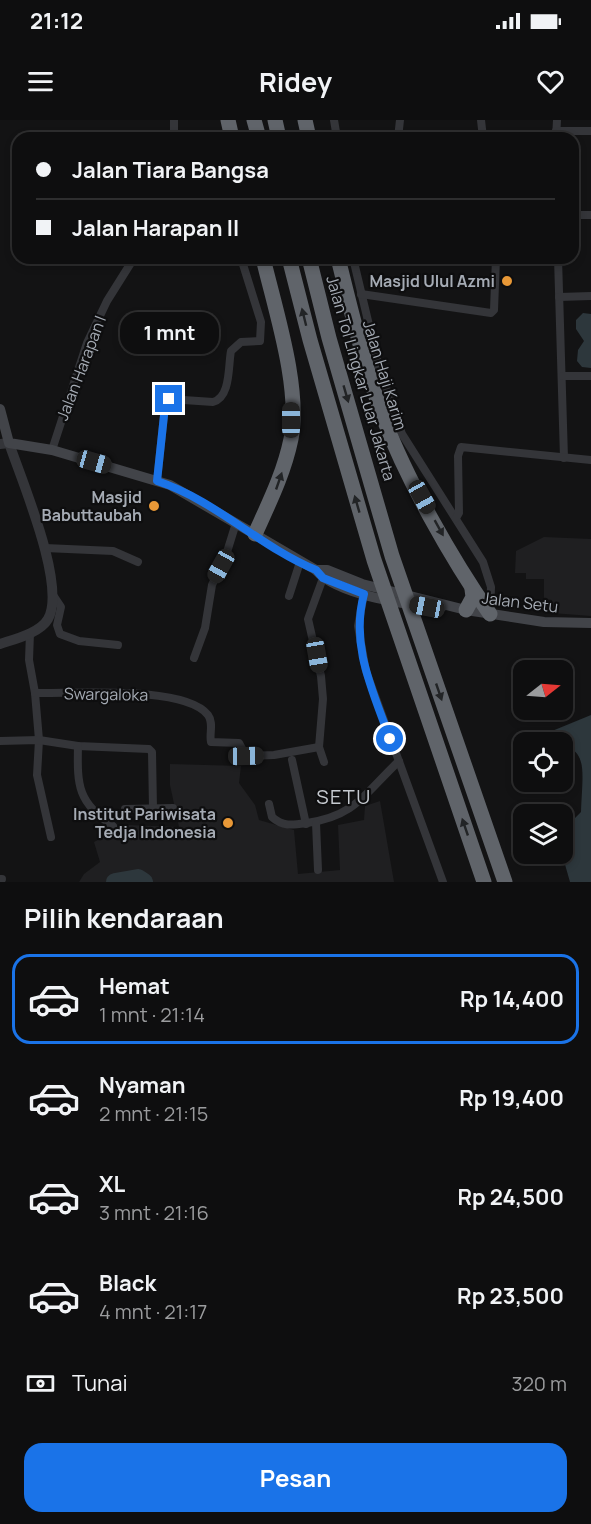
<!DOCTYPE html>
<html lang="id">
<meta charset="utf-8">
<style>
body{margin:0;font-family:Manrope,sans-serif;background:#171718;color:#f1f3f6;height:100vh;display:flex;flex-direction:column;font-size:22px;white-space:nowrap}
*{box-sizing:border-box;margin:0}
p{font-size:20px;color:#9b9c9e}
.icon{flex:none;width:33px;height:33px;fill:none;stroke:currentColor;stroke-width:2;stroke-linecap:round;stroke-linejoin:round}
.map{position:relative;height:762px;overflow:hidden}
.side{display:flex;flex-direction:column;background:#0e0e0f;flex:1}
.side>*{flex:none}
.top-card{position:absolute;left:12px;top:12px;width:567px;height:132px;border-radius:18px;box-shadow:0 3px 9px #0003,0 0 0 2px #2e2e2f;display:grid;align-content:center;height:132px;padding:0 24px;background:#0e0e0f}
.needle{width:39px;rotate:73deg}
.controls{position:absolute;left:513px;top:540px;display:grid;gap:12px}
.controls a{display:grid;place-items:center;width:60px;height:60px;border-radius:12px;background:#0e0e0f;box-shadow:0 3px 9px #0003,0 0 0 2px #2e2e2f;font-size:30px}
.end{position:absolute;width:27px;height:27px;margin:-14px;border:8px solid #1a73e8;background:#fff;box-shadow:0 0 0 3px #fff}
.from{border-radius:50%}
.bubble{position:absolute;height:42px;border-radius:18px;background:#0e0e0f;box-shadow:0 3px 9px #0003,0 0 0 2px #2e2e2f;font-size:20px;font-weight:700;line-height:42px;text-align:center}
.car{position:absolute;width:18px;height:36px;margin:-18px -9px;border-radius:8px;box-shadow:0 0 4px 2px #0007;background:linear-gradient(#222 24%,#8ab4d8 0 40%,#222 0 76%,#8ab4d8 0 86%,#222 0)}
.top-card b{display:flex;align-items:center;gap:21px;height:57px;font-size:22px}
.top-card b+b{border-top:2px solid #2e2e2f}
.top-card i{width:15px;height:15px;background:#f1f3f6}
ul{padding:0;list-style:none}
li{display:flex;align-items:center;gap:18px;height:90px;margin:0 12px 9px;padding:0 12px;border:3px solid transparent;border-radius:18px}
li div{flex:1}
li b{display:block;font-size:22px}
li em{font-style:normal;font-weight:700}
li.on{border-color:#1a73e8}
li>.icon{width:54px;height:54px;stroke-width:1.5}
h2{padding:0 24px;font-size:27px;line-height:72px}
.pay{display:flex;align-items:center;gap:15px;height:66px;padding:0 24px;font-size:22px}
.pay p{margin-inline-start:auto}
.primary-button{display:flex;gap:12px;margin-top:auto;padding:12px 24px}
.primary-button a{flex:1;height:69px;border-radius:18px;background:#1a73e8;color:#fff;font-size:24px;font-weight:700;line-height:69px;text-align:center}
.status{display:flex;justify-content:space-between;align-items:center;height:42px;padding:0 30px;background:#0e0e0f;direction:ltr}
.status svg{height:16px;fill:currentColor}
header{display:flex;justify-content:space-between;align-items:center;height:78px;padding:0 24px;background:#0e0e0f;font-size:27px;font-weight:700}
.map>svg:first-child{display:block}
</style>
<div class="status"><b>21:12</b><svg viewBox="0 0 49 12"><path d="M0 12V9h3v3zM5 12V6h3v6zM10 12V3h3v9zM15 12V0h3v12zM26 1h20v11H26zM47 4h2v5h-2z"/></svg></div>
<header><svg class="icon" aria-label="menu" viewBox="0 0 24 24"><path d="M4 6h16M4 12h16M4 18h16"/></svg>Ridey<svg class="icon" aria-label="heart" viewBox="0 0 24 24"><path d="M12 20l-8-8c-3-5 5-10 8-4 3-6 11-1 8 4z"/></svg></header>
<div class="map">
<svg width="591" height="762" viewBox="0 0 591 762">
<rect width="100%" height="100%" fill="#131314"/>
<!-- built -->
<g fill="#1f1f21">
<polygon points="544,417 591,419 591,496 552,493 552,480 544,479 544,459 526,459 526,453 515,453 516,431"/>
<polygon points="170,644 241,646 239,663 255,685 259,700 294,710 298,754 340,750 338,705 364,700 365,686 380,681 394,762 79,762 84,754 100,742 94,722 127,705 179,707 170,665"/>
</g>
<!-- water -->
<g fill="#2d373c">
<polygon points="583,193 591,194 591,248 582,247 577,241 578,230 584,221 576,209 576,200"/>
<path d="M591 595V762H570L562 734 563 706 569 704 581 692C583 639 591 623 532 622L535 618Z"/>
</g>
<g fill="none" stroke-linecap="round" stroke-linejoin="round">
<!-- river -->
<polyline stroke="#2d373c" stroke-width="18" points="115,762 138,758 144,762"/>
<!-- minor -->
<g stroke="#343539" stroke-width="8">
<polyline points="334,0 337,18"/>
<polyline points="481,0 483,18"/>
<polyline points="556,11 591,11"/>
<polyline points="174,18 174,0"/>
<polyline points="398,18 400,0"/>
<polyline points="556,18 557,0"/>
<polyline points="573,95 591,95"/>
<polyline points="353,138 379,247 402,314 483,442 491,467 490,493"/>
<polyline points="558,138 564,338"/>
<polyline points="361,174 491,193 494,190 496,138"/>
<polyline points="559,177 591,176"/>
<polyline points="563,256 591,256"/>
<polyline points="52,330 87,223 107,181 134,138"/>
<path d="M157 361 165 286 169 279 213 282C231 277 228 246 231 231L241 222 260 221 261 202 241 138"/>
<polyline points="456,398 459,393 458,336 461,327 591,340"/>
<polyline points="45,428 113,431 138,442"/>
<polyline points="323,458 308,499 321,556 323,579 319,627 324,642"/>
<polyline points="365,469 358,506 366,551 443,762"/>
<polyline points="53,475 61,487 57,505 60,514 79,521 118,525"/>
<polyline points="289,476 300,442"/>
<polyline points="30,513 29,540 35,573 39,620 37,655 51,717"/>
<polyline points="194,538 205,508 212,465 227,432 236,403"/>
<path d="M35 573C73 574 185 565 208 595 214 603 209 614 211 622L239 623 246 636 274 635 319 627"/>
<polyline points="0,621 39,620 78,626 149,629 152,632 153,688"/>
<path d="M78 626C77 666 78 683 113 706"/>
<polyline points="292,640 306,704"/>
<path d="M269 684 272 697C283 707 293 705 307 703 356 696 365 673 399 641"/>
<polyline points="125,689 173,688"/>
<polyline points="316,703 318,750"/>
<polyline points="0,759 2,759"/>
</g>
<!-- tertiary -->
<path stroke="#343539" stroke-width="10" d="M0 324 9 323C21 359 67 466 48 499 40 513 15 519 0 524"/>
<!-- secondary -->
<g stroke="#424449" stroke-width="10">
<polyline points="0,289 9,323 52,330 170,365 316,450 327,450 362,464 466,490 544,502 591,503"/>
<path d="M316 450C336 474 412 488 443 486"/>
</g>
<!-- motorway -->
<g stroke="#60646a" stroke-width="15">
<polyline points="228,0 232,18"/>
<polyline points="254,0 259,18"/>
<polyline points="275,0 279,18"/>
<polyline points="305,0 309,18"/>
<polyline points="289,138 310,220 374,440 484,762"/>
<polyline points="309,138 329,218 392,436 505,762"/>
<path d="M338 138C351 191 364 245 383 297 407 360 451 438 490 494"/>
<path d="M255 414C269 383 284 353 291 319 301 268 275 189 263 138"/>
<polyline points="466,490 473,477 472,469"/>
</g>
</g>
<!-- one-way arrows -->
<defs><path id="oneway-solid" d="M-6-.8H1V-3.2L6.5 0L1 3.2V.8H-6Z" transform="scale(1.5)"/></defs>
<g fill="#222426">
<use href="#oneway-solid" transform="translate(304 197) rotate(-104)"/>
<use href="#oneway-solid" transform="translate(346 274) rotate(74)"/>
<use href="#oneway-solid" transform="translate(279 361) rotate(-71)"/>
<use href="#oneway-solid" transform="translate(357 384) rotate(-106)"/>
<use href="#oneway-solid" transform="translate(439 408) rotate(61)"/>
<use href="#oneway-solid" transform="translate(439 572) rotate(71)"/>
<use href="#oneway-solid" transform="translate(465 707) rotate(-109)"/>
</g>
<g fill="none" stroke-linecap="round" stroke-linejoin="round">
<!-- route -->
<path stroke="#1a73e8" stroke-width="8" d="M169 279 165 286 157 361C215 380 260 427 316 450L323 458 364 474C350 526 373 571 390 619"/>
</g>
<!-- markers -->
<g fill="#e89837" stroke="#0e0e0f" stroke-width="2">
<circle cx="507" cy="161" r="6"/>
<circle cx="154" cy="386" r="6"/>
<circle cx="228" cy="703" r="6"/>
</g>
<g text-anchor="middle" dominant-baseline="central" stroke-width="4.5" stroke-linejoin="round" paint-order="stroke">
<!-- poi labels -->
<g font-size="16" font-weight="bold" fill="#a5abb4" stroke="#0e0e0f" text-anchor="end">
<text x="495" y="161">Masjid Ulul Azmi</text>
<text x="142" y="377">Masjid<tspan x="142" dy="18">Babuttaubah</tspan></text>
<text x="216" y="694">Institut Pariwisata<tspan x="216" dy="18">Tedja Indonesia</tspan></text>
</g>
<!-- street labels -->
<g font-size="16" fill="#a5abb4" stroke="#0e0e0f">
<text transform="translate(81 248) rotate(-69)">Jalan Harapan I</text>
<text transform="translate(385 255) rotate(73)">Jalan Haji Karim</text>
<text transform="translate(361 258) rotate(74)">Jalan Tol Lingkar Luar Jakarta</text>
<text transform="translate(520 482) rotate(7)">Jalan Setu</text>
<text transform="translate(106 574) rotate(1)">Swargaloka</text>
</g>
<!-- quarter labels -->
<g font-size="20" letter-spacing="1.5" fill="#c6cad0" stroke="#0e0e0f">
<text x="344" y="676">SETU</text>
</g>
</g>
</svg>
<div class="controls">
<a><svg class="needle" viewBox="-14 -14 28 28"><path d="M0-13l5 13h-10z" fill="#e53935"/><path d="M0 13l5-13h-10z" fill="#9b9c9e"/></svg></a>
<a><svg class="icon" aria-label="locate" viewBox="0 0 24 24"><circle cx="12" cy="12" r="6"/><path d="M12 2v4M12 18v4M2 12h4M18 12h4"/></svg></a>
<a><svg class="icon" aria-label="layers" viewBox="0 0 24 24"><path d="M12 4l9 5-9 5-9-5zM3 14l9 5 9-5"/></svg></a>
</div>
<i class="end from" style="left:390px;top:619px"></i>
<i class="end" style="left:169px;top:279px"></i>
<div class="bubble" style="left:120px;top:192px;width:99px">1 mnt</div>
<i class="car" style="left:291px;top:300px;rotate:0deg"></i>
<i class="car" style="left:94px;top:342px;rotate:106deg"></i>
<i class="car" style="left:422px;top:377px;rotate:151deg"></i>
<i class="car" style="left:221px;top:446px;rotate:209deg"></i>
<i class="car" style="left:427px;top:487px;rotate:281deg"></i>
<i class="car" style="left:317px;top:535px;rotate:170deg"></i>
<i class="car" style="left:246px;top:636px;rotate:89deg"></i>
<div class="top-card">
<b><i class="from"></i>Jalan Tiara Bangsa</b>
<b><i></i>Jalan Harapan II</b>
</div>
</div>
<section class="side">
<h2>Pilih kendaraan</h2>
<ul>
<li class="on"><svg class="icon" aria-label="car" viewBox="0 0 24 24"><path d="M5 17H2v-5l4-1 3-4h7l3 4 3 1v5h-3M9 17h6M6 11h13"/><circle cx="7" cy="17" r="2"/><circle cx="17" cy="17" r="2"/></svg><div><b>Hemat</b><p>1 mnt · 21:14</p></div><em>Rp 14,400</em></li>
<li><svg class="icon" aria-label="car" viewBox="0 0 24 24"><path d="M5 17H2v-5l4-1 3-4h7l3 4 3 1v5h-3M9 17h6M6 11h13"/><circle cx="7" cy="17" r="2"/><circle cx="17" cy="17" r="2"/></svg><div><b>Nyaman</b><p>2 mnt · 21:15</p></div><em>Rp 19,400</em></li>
<li><svg class="icon" aria-label="car" viewBox="0 0 24 24"><path d="M5 17H2v-5l4-1 3-4h7l3 4 3 1v5h-3M9 17h6M6 11h13"/><circle cx="7" cy="17" r="2"/><circle cx="17" cy="17" r="2"/></svg><div><b>XL</b><p>3 mnt · 21:16</p></div><em>Rp 24,500</em></li>
<li><svg class="icon" aria-label="car" viewBox="0 0 24 24"><path d="M5 17H2v-5l4-1 3-4h7l3 4 3 1v5h-3M9 17h6M6 11h13"/><circle cx="7" cy="17" r="2"/><circle cx="17" cy="17" r="2"/></svg><div><b>Black</b><p>4 mnt · 21:17</p></div><em>Rp 23,500</em></li>
</ul>
<div class="pay"><svg class="icon" aria-label="cash" viewBox="0 0 24 24"><path d="M3 7h18v10H3z"/><circle cx="12" cy="12" r="2"/></svg>Tunai<p>320 m</p></div>
<div class="primary-button"><a>Pesan</a></div>
</section>
